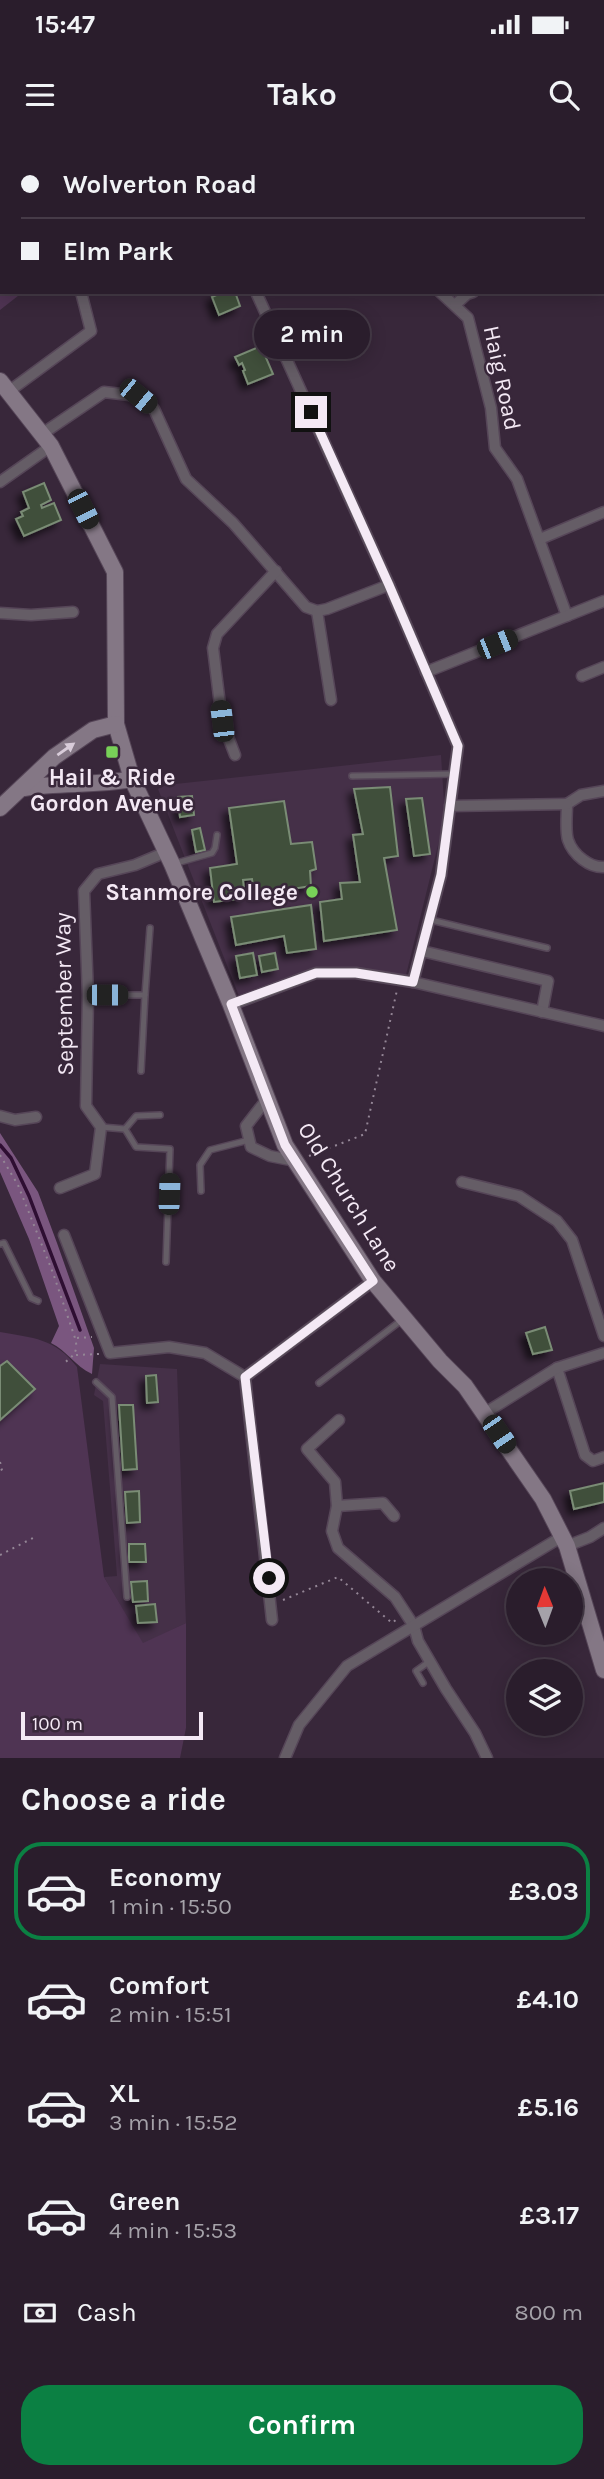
<!DOCTYPE html>
<meta charset="utf-8">
<style>
body{margin:0;font-family:Karla,sans-serif;background:#322634;color:#f1f3f6;height:100vh;display:flex;flex-direction:column;font-size:26px;white-space:nowrap}
*{box-sizing:border-box;margin:0}
p{font-size:23px;color:#a5a2a9}
.icon{flex:none;width:38px;height:38px;fill:none;stroke:currentColor;stroke-width:2;stroke-linecap:round;stroke-linejoin:round}
.map{position:relative;height:1618px;overflow:hidden}
.details{display:flex;flex-direction:column;background:#2a1d2c;flex:1}
.details>*{flex:none}
.guide{position:absolute;left:0px;top:0px;width:606px;height:154px;box-shadow:0 4px 18px #0003,0 0 0 2px #463b48;display:grid;align-content:center;height:154px;padding:0 21px;background:#2a1d2c}
.needle{width:46px;rotate:359deg}
.tools{position:absolute;left:506px;top:1428px;display:grid;gap:14px}
.tools a{display:grid;place-items:center;width:77px;height:77px;border-radius:50%;background:#2a1d2c;box-shadow:0 4px 18px #0003,0 0 0 2px #463b48;font-size:35px}
.scale{position:absolute;left:21px;bottom:18px;width:182px;box-sizing:border-box;padding-left:7px;border:4px solid #f4e9f5;border-top:0;font-size:19px;line-height:24px;white-space:nowrap;color:#f4e9f5;-webkit-text-stroke:5px #38273a;paint-order:stroke}
.end{position:absolute;width:32px;height:32px;margin:-16px;border:9px solid #f4e9f5;background:#111;box-shadow:0 0 0 4px #111}
.from{border-radius:50%}
.bubble{position:absolute;height:49px;border-radius:24px;background:#2a1d2c;box-shadow:0 4px 18px #0003,0 0 0 2px #463b48;font-size:23px;font-weight:700;line-height:49px;text-align:center}
.car{position:absolute;width:21px;height:42px;margin:-21px -10px;border-radius:9px;box-shadow:0 0 5px 2px #0007;background:linear-gradient(#222 24%,#8ab4d8 0 40%,#222 0 76%,#8ab4d8 0 86%,#222 0)}
.guide b{display:flex;align-items:center;gap:24px;height:66px;font-size:26px}
.guide b+b{border-top:2px solid #463b48}
.guide i{width:18px;height:18px;background:#f1f3f6}
ul{padding:0;list-style:none}
li{display:flex;align-items:center;gap:21px;height:98px;margin:0 14px 10px;padding:0 7px;border:4px solid transparent;border-radius:28px}
li div{flex:1}
li b{display:block;font-size:26px}
li em{font-style:normal;font-weight:700}
li.current{border-color:#0b8043}
li>.icon{width:63px;height:63px;stroke-width:1.5}
h2{padding:0 21px;font-size:32px;line-height:84px}
.pay{display:flex;align-items:center;gap:18px;height:77px;padding:0 21px;font-size:26px}
.pay p{margin-inline-start:auto}
.primary-button{display:flex;gap:14px;margin-top:auto;padding:14px 21px}
.primary-button a{flex:1;height:80px;border-radius:28px;background:#0b8043;color:#fff;font-size:28px;font-weight:700;line-height:80px;text-align:center}
.status{display:flex;justify-content:space-between;align-items:center;height:49px;padding:0 35px;background:#2a1d2c;direction:ltr}
.status svg{height:19px;fill:currentColor}
header{display:flex;justify-content:space-between;align-items:center;height:91px;padding:0 21px;background:#2a1d2c;font-size:32px;font-weight:700}
.map>svg:first-child{display:block}
</style>
<div class="status"><b>15:47</b><svg viewBox="0 0 49 12"><path d="M0 12V9h3v3zM5 12V6h3v6zM10 12V3h3v9zM15 12V0h3v12zM26 1h20v11H26zM47 4h2v5h-2z"/></svg></div>
<header><svg class="icon" aria-label="menu" viewBox="0 0 24 24"><path d="M4 6h16M4 12h16M4 18h16"/></svg>Tako<svg class="icon" aria-label="search" viewBox="0 0 24 24"><circle cx="10" cy="10" r="6"/><path d="M15 15l6 6"/></svg></header>
<div class="map">
<svg width="604" height="1618" viewBox="0 0 604 1618">
<defs>
<filter id="shadow"><feDropShadow dx="-5.5" dy="5.5" stdDeviation="3.5" flood-color="#0009"/></filter>
</defs>
<rect width="100%" height="100%" fill="#38273a"/>
<!-- built -->
<g fill="#453048">
<polygon points="441,615 445,677 406,835 325,827 239,856 158,649 166,645"/>
<polygon points="100,1224 177,1229 186,1483 143,1504 104,1437 117,1436 103,1261 94,1255"/>
</g>
<!-- green -->
<g fill="#4f3453">
<polygon points="0,0 14,2 2,2 2,152 23,152 0,170"/>
<path d="M0 1192C33 1198 55 1198 77 1227L104 1437 143 1503 186 1483V1588L180 1618H0Z"/>
</g>
<!-- forest -->
<path fill="#7a567f" d="M0 993 38 1052 57 1103 94 1208 92 1234C75 1226 67 1211 51 1203L59 1186 29 1099 0 1032Z"/>
<g fill="none" stroke-linecap="round" stroke-linejoin="round">
<!-- stream -->
<polyline stroke="#2e0e32" stroke-width="3.5" points="0,1005 11,1018 29,1056 80,1190"/>
</g>
<!-- building -->
<g fill="#3f503a" stroke="#7a8c75" stroke-width="2" filter="url(#shadow)">
<polygon points="259,0 287,0 288,2 256,2"/>
<polygon points="538,0 568,0 569,2 538,2"/>
<polygon points="223,152 235,152 240,166 219,175 212,157"/>
<polygon points="261,206 273,234 248,244 243,231 245,230 242,223 239,225 235,217"/>
<polygon points="44,343 51,360 41,365 42,368 54,363 61,380 24,396 16,379 23,376 21,372 29,368 23,352"/>
<polygon points="390,647 398,716 384,718 397,790 324,801 320,762 342,759 340,743 360,742 353,695 363,694 354,649"/>
<polygon points="192,656 194,675 180,677 178,657"/>
<polygon points="422,658 430,714 414,716 406,659"/>
<polygon points="284,661 291,704 312,702 316,729 310,731 311,746 254,755 252,739 243,740 245,758 214,762 210,728 237,724 229,668"/>
<polygon points="200,688 205,710 196,712 192,690"/>
<polygon points="311,765 316,809 287,813 284,796 236,805 231,777"/>
<polygon points="253,813 257,835 240,838 236,816"/>
<polygon points="275,813 278,829 262,832 259,816"/>
<polygon points="545,1187 552,1210 533,1214 526,1193"/>
<polygon points="7,1221 35,1249 0,1280 0,1226"/>
<polygon points="156,1235 158,1262 147,1263 146,1236"/>
<polygon points="119,1265 133,1265 137,1329 123,1330"/>
<polygon points="604,1343 604,1362 574,1369 570,1351"/>
<polygon points="139,1351 140,1382 127,1383 125,1352"/>
<polygon points="129,1404 145,1404 146,1422 129,1422"/>
<polygon points="147,1441 148,1461 133,1462 131,1442"/>
<polygon points="155,1464 157,1482 138,1483 136,1466"/>
</g>
<g fill="none" stroke-linecap="round" stroke-linejoin="round">
<!-- lane casing -->
<g stroke="#564658" stroke-width="8">
<g id="lane">
<polyline points="298,0 299,2"/>
<polyline points="352,636 455,634"/>
<polyline points="173,724 212,713 215,708 217,695"/>
<polyline points="431,780 547,808"/>
<polyline points="88,855 145,855 141,931"/>
<polyline points="145,855 150,788"/>
<polyline points="101,987 125,989 136,976 160,975"/>
<polyline points="125,989 136,1007 170,1009 166,1122"/>
<polyline points="201,1051 200,1025 210,1010 249,1000"/>
<polyline points="0,1104 4,1103 31,1158 38,1161"/>
<polyline points="96,1242 112,1257 127,1457"/>
<polyline points="319,1243 403,1179"/>
<polyline points="423,1543 416,1531 430,1521"/>
</g>
</g>
<!-- street casing -->
<g stroke="#564658" stroke-width="13">
<g id="street">
<polyline points="168,0 169,2"/>
<polyline points="392,0 392,2"/>
<polyline points="429,2 430,0"/>
<polyline points="256,152 389,445 458,606 441,735 413,842"/>
<polyline points="440,152 468,178 491,268 495,308 517,339 567,476"/>
<polyline points="455,165 467,154 473,152"/>
<polyline points="8,252 91,191 81,152"/>
<polyline points="42,294 104,252 138,256 154,269 186,339 233,383 306,467 317,471 327,469 389,445"/>
<polyline points="0,342 51,306"/>
<polyline points="540,399 604,372"/>
<polyline points="317,471 331,560"/>
<polyline points="0,473 31,475 73,472"/>
<polyline points="426,532 604,461"/>
<polyline points="582,536 604,527"/>
<polyline points="235,615 222,581 213,508 217,494 276,431"/>
<path d="M567 664C567 675 565 690 568 700 573 715 590 728 604 727"/>
<polyline points="567,664 581,655 604,651"/>
<polyline points="450,666 567,664"/>
<polyline points="422,811 548,841 542,872"/>
<polyline points="231,865 316,833 356,833 413,842 604,886"/>
<polyline points="267,959 246,986 251,1007 270,1016 295,1021"/>
<polyline points="0,976 15,980 36,977"/>
<polyline points="462,1042 519,1056 557,1081 572,1100 604,1196"/>
<polyline points="60,1048 95,1034 101,987 86,966 88,855 84,751 98,734 135,725 166,712"/>
<polyline points="64,1095 110,1213 169,1207 205,1213 245,1237"/>
<polyline points="557,1228 585,1315 593,1321 604,1317"/>
<polyline points="245,1237 272,1480"/>
<polyline points="245,1237 373,1141"/>
<polyline points="485,1273 557,1228 604,1213"/>
<polyline points="339,1280 307,1309 335,1342 337,1366 332,1391 338,1408 395,1457 414,1486 418,1501 446,1549 475,1593 487,1618"/>
<polyline points="337,1366 383,1363 394,1376"/>
<polyline points="567,1406 590,1397 604,1388"/>
<polyline points="285,1618 299,1585 347,1526 563,1396"/>
</g>
</g>
<!-- secondary casing -->
<g stroke="#564658" stroke-width="18">
<g id="secondary">
<polyline points="0,241 51,306 115,432 116,584 132,639 172,724 231,865 285,1005 373,1141 440,1221 465,1246 543,1359 567,1406 604,1530"/>
<path d="M24 648C60 642 96 646 132 639"/>
<polyline points="0,668 54,617 93,590 116,584"/>
</g>
</g>
<!-- path -->
<g stroke="#948696" stroke-width="2" stroke-dasharray="2 5" stroke-linecap="butt">
<path d="M0 1015 18 1045 53 1133 75 1198C79 1212 73 1216 63 1224"/>
<polyline points="309,1016 365,994 397,850"/>
<polyline points="77,1198 92,1197"/>
<polyline points="76,1215 99,1214"/>
<polyline points="0,1322 2,1329 0,1332"/>
<polyline points="0,1415 33,1398"/>
<polyline points="283,1460 338,1437 392,1483 397,1479"/>
</g>
<!-- lane -->
<use href="#lane" stroke="#655d66" stroke-width="5"/>
<!-- street -->
<use href="#street" stroke="#655d66" stroke-width="10"/>
<!-- secondary -->
<use href="#secondary" stroke="#847785" stroke-width="16"/>
</g>
<!-- one-way arrows -->
<defs><path id="oneway-solid" d="M-6-.8H1V-3.2L6.5 0L1 3.2V.8H-6Z" transform="scale(1.75)"/></defs>
<use fill="#d8ccd9" href="#oneway-solid" transform="translate(66 609) rotate(-35)"/>
<g fill="none" stroke-linecap="round" stroke-linejoin="round">
<!-- route -->
<polyline stroke="#f4e9f5" stroke-width="9" points="269,1438 245,1237 373,1141 285,1005 231,864 316,833 356,833 413,842 441,735 458,606 389,445 311,272"/>
</g>
<!-- markers -->
<g fill="#78d158" stroke="#38273a" stroke-width="2.5">
<rect x="105" y="605" width="14" height="14" rx="3.5"/>
<circle cx="312" cy="752" r="7"/>
</g>
<g text-anchor="middle" dominant-baseline="central" stroke-width="5" stroke-linejoin="round" paint-order="stroke">
<!-- street labels -->
<g font-size="23" fill="#f4e9f5" stroke="#38273a">
<text transform="translate(502 238) rotate(78)">Haig Road</text>
<text transform="translate(64 854) rotate(-91)">September Way</text>
<text transform="translate(349 1057) rotate(58)">Old Church Lane</text>
</g>
<!-- poi labels -->
<g font-size="23" font-weight="bold" fill="#f4e9f5" stroke="#38273a">
<text x="112" y="637">Hail &amp; Ride<tspan x="112" dy="26">Gordon Avenue</tspan></text>
<text x="298" y="752" text-anchor="end">Stanmore College</text>
</g>
</g>
</svg>
<div class="tools">
<a><svg class="needle" viewBox="-14 -14 28 28"><path d="M0-13l5 13h-10z" fill="#e53935"/><path d="M0 13l5-13h-10z" fill="#a5a2a9"/></svg></a>
<a><svg class="icon" aria-label="layers" viewBox="0 0 24 24"><path d="M12 4l9 5-9 5-9-5zM3 14l9 5 9-5"/></svg></a>
</div>
<div class="scale">100 m</div>
<i class="end from" style="left:269px;top:1438px"></i>
<i class="end" style="left:311px;top:272px"></i>
<div class="bubble" style="left:254px;top:170px;width:116px">2 min</div>
<i class="car" style="left:138px;top:256px;rotate:129deg"></i>
<i class="car" style="left:83px;top:369px;rotate:153deg"></i>
<i class="car" style="left:497px;top:504px;rotate:68deg"></i>
<i class="car" style="left:222px;top:581px;rotate:353deg"></i>
<i class="car" style="left:107px;top:855px;rotate:90deg"></i>
<i class="car" style="left:169px;top:1054px;rotate:2deg"></i>
<i class="car" style="left:499px;top:1294px;rotate:146deg"></i>
<div class="guide">
<b><i class="from"></i>Wolverton Road</b>
<b><i></i>Elm Park</b>
</div>
</div>
<section class="details">
<h2>Choose a ride</h2>
<ul>
<li class="current"><svg class="icon" aria-label="car" viewBox="0 0 24 24"><path d="M5 17H2v-5l4-1 3-4h7l3 4 3 1v5h-3M9 17h6M6 11h13"/><circle cx="7" cy="17" r="2"/><circle cx="17" cy="17" r="2"/></svg><div><b>Economy</b><p>1 min · 15:50</p></div><em>£3.03</em></li>
<li><svg class="icon" aria-label="car" viewBox="0 0 24 24"><path d="M5 17H2v-5l4-1 3-4h7l3 4 3 1v5h-3M9 17h6M6 11h13"/><circle cx="7" cy="17" r="2"/><circle cx="17" cy="17" r="2"/></svg><div><b>Comfort</b><p>2 min · 15:51</p></div><em>£4.10</em></li>
<li><svg class="icon" aria-label="car" viewBox="0 0 24 24"><path d="M5 17H2v-5l4-1 3-4h7l3 4 3 1v5h-3M9 17h6M6 11h13"/><circle cx="7" cy="17" r="2"/><circle cx="17" cy="17" r="2"/></svg><div><b>XL</b><p>3 min · 15:52</p></div><em>£5.16</em></li>
<li><svg class="icon" aria-label="car" viewBox="0 0 24 24"><path d="M5 17H2v-5l4-1 3-4h7l3 4 3 1v5h-3M9 17h6M6 11h13"/><circle cx="7" cy="17" r="2"/><circle cx="17" cy="17" r="2"/></svg><div><b>Green</b><p>4 min · 15:53</p></div><em>£3.17</em></li>
</ul>
<div class="pay"><svg class="icon" aria-label="cash" viewBox="0 0 24 24"><path d="M3 7h18v10H3z"/><circle cx="12" cy="12" r="2"/></svg>Cash<p>800 m</p></div>
<div class="primary-button"><a>Confirm</a></div>
</section>
